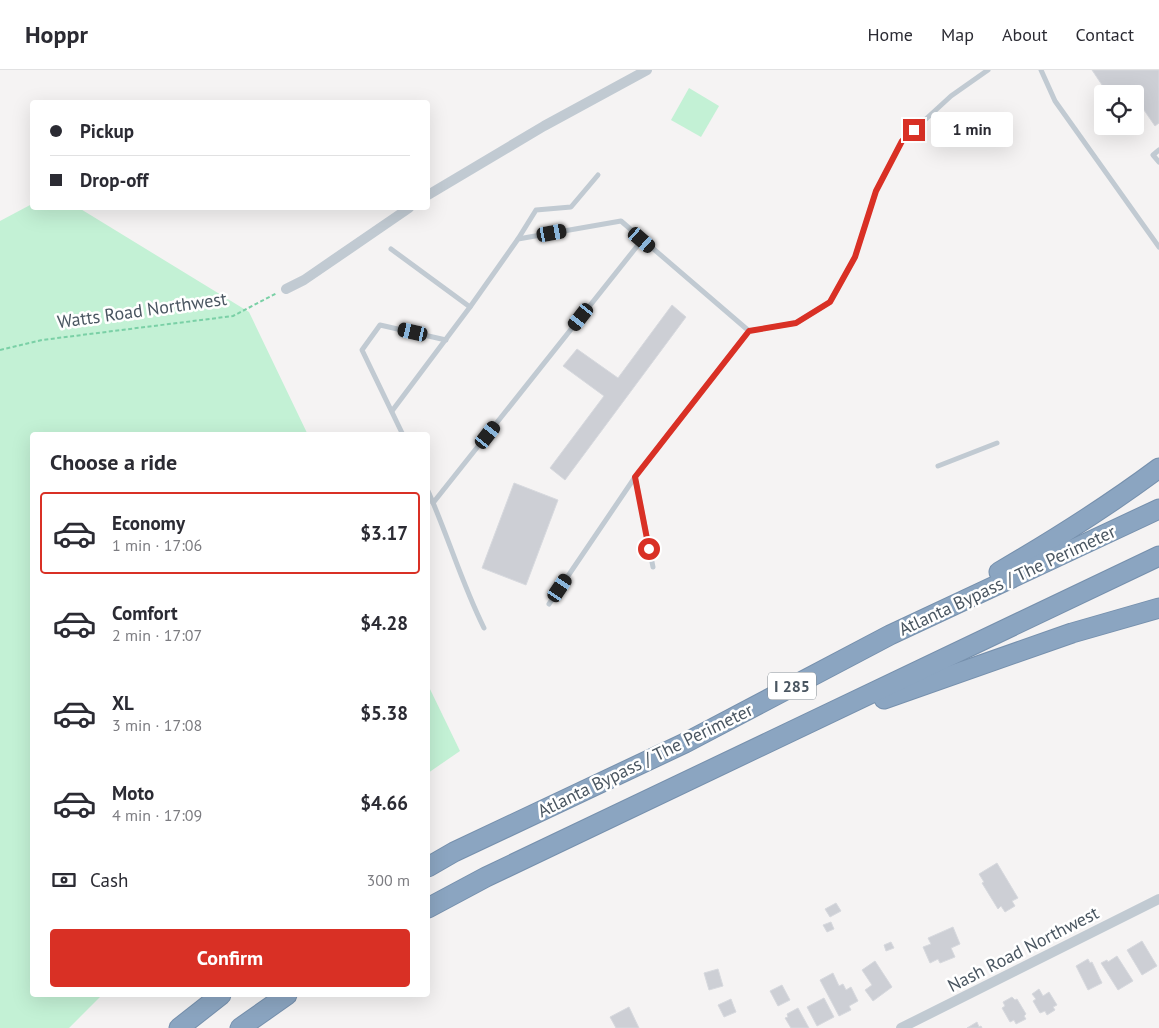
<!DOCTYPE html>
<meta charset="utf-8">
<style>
body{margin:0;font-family:"PT Sans",sans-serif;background:#f7f7f7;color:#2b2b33;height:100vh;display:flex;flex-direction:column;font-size:19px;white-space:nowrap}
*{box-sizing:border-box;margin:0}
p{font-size:16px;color:#7c7c81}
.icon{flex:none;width:28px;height:28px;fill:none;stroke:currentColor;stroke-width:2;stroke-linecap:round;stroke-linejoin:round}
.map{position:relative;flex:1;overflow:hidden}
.panel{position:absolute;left:30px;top:362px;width:400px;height:565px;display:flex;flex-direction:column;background:#fff;border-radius:5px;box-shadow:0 5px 20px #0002}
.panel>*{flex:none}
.hud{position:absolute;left:30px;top:30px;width:400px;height:110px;border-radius:5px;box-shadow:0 5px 20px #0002;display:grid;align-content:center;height:110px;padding:0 20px;background:#fff}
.controls{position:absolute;left:1094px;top:15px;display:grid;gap:10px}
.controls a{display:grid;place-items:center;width:50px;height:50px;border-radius:5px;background:#fff;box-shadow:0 5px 20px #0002;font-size:25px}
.end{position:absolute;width:22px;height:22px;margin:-11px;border:6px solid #d93025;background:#fff;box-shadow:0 0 0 2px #fff}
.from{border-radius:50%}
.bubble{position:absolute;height:35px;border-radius:5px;background:#fff;box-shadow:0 5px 20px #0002;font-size:16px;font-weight:800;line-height:35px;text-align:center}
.car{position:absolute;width:15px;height:30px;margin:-15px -8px;border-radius:6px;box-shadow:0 0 4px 1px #0007;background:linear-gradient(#222 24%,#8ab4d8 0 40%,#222 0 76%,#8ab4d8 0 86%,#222 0)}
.hud b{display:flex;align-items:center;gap:18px;height:48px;font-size:19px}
.hud b+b{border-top:1px solid #e1e1e2}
.hud i{width:12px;height:12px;background:#2b2b33}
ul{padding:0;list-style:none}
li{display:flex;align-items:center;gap:15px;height:82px;margin:0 10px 8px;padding:0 10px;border:2px solid transparent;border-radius:5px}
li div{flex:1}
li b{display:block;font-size:19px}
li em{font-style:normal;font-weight:800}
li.on{border-color:#d93025}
li>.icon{width:45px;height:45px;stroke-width:1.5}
h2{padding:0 20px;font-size:22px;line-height:60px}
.pay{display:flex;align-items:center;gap:12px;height:55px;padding:0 20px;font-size:19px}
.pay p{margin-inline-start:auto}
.cta{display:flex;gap:10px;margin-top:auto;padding:10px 20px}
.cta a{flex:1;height:58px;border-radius:5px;background:#d93025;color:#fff;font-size:20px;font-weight:800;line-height:58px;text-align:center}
header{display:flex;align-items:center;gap:30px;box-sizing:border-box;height:70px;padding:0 25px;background:#fff;border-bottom:1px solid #e1e1e2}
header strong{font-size:24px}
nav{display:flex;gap:28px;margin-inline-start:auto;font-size:18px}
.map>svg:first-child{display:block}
</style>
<header>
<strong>Hoppr</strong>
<nav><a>Home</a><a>Map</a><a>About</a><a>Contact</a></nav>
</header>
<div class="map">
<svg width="1159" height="958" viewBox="0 0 1159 958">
<rect width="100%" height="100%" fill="#f5f3f3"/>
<!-- green -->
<g fill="#c3f1d5">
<polygon points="689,18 719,36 701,67 671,50"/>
<polygon points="32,134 32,138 79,138 249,242 308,365 32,365 32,925 102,925 69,958 0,958 0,151"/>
<polygon points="428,615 460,681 428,703"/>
</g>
<!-- building -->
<g fill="#cdcfd5" stroke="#d7d9de">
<polygon points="1092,0 1159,0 1159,53 1155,56 1135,27 1135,24 1133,24 1127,15 1114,24 1108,24"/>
<polygon points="672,235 686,247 565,410 550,398 604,326 563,296 577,279 618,308"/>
<polygon points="514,413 558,430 526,515 482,498"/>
<polygon points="997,793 1018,828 1012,831 1015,836 1005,842 1001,836 998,839 982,813 984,812 979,804"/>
<polygon points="836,833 841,841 830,847 825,839"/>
<polygon points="831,852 834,859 827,862 823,855"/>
<polygon points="953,857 960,874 951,878 955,887 940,893 938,889 930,893 923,877 931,874 928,868"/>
<polygon points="1142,871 1157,896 1142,905 1127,880"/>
<polygon points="891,872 894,878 886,881 884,875"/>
<polygon points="1117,886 1133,911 1118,920 1101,893 1107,890 1108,892"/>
<polygon points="1088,889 1090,893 1092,892 1102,913 1088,920 1076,896"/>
<polygon points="875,891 892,917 873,931 865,920 872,915 862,900"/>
<polygon points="718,899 723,916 709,920 704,903"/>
<polygon points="833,903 839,916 843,914 846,920 851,917 858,931 849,936 851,940 839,946 820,910"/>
<polygon points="782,915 790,930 778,936 770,921"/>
<polygon points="1039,919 1043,926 1049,922 1057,935 1053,937 1055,940 1047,945 1045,941 1040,943 1033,931 1036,929 1032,924"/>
<polygon points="1012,927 1015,930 1017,929 1026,944 1024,946 1026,949 1016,954 1014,950 1010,952 1002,938 1005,936 1003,932"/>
<polygon points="824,928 834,947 817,956 807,937"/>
<polygon points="731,929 736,942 724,947 718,935"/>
<polygon points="629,937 639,958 616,958 610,947"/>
<polygon points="798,938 809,958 791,958 785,948 788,947 787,944"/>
<polygon points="977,952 979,957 981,956 982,958 967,958"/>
</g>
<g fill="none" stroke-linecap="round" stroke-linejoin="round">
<!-- highway casing -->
<g stroke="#7690ad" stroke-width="21">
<g id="highway">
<path d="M999 502C1054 470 1108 436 1159 398"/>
<polyline points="884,629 1072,563 1159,538"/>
<polyline points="428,797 454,782 685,673 890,565 1159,439"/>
<polyline points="428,838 486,807 1159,486"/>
<polyline points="179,958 221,925"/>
<polyline points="240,958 287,925"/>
</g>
</g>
<!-- path -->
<polyline stroke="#7ad0a6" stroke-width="2" stroke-dasharray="4 2.5" stroke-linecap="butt" points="0,280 42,270 233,246 277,223"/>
<!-- lane -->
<g stroke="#c1cad2" stroke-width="5">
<polyline points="1041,0 1055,31 1159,177"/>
<polyline points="1159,80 1153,85 1159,92"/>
<polyline points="518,169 536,140 571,137 598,105"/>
<polyline points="391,179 470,237"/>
<polyline points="392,341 470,237 518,169 621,151 749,261"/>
<polyline points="403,365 362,280 380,255 446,270"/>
<polyline points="938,396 997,373"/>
<polyline points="635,407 653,497"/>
<path d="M428 421C448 466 462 514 484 558"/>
<polyline points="433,433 642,170"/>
<polyline points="549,534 635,407 749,261 796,253 830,232 855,187 876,121 902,71 951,26 988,0"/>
</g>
<!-- street -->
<g stroke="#c1cad2" stroke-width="10">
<polyline points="428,125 544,56 647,0"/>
<polyline points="286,219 304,210 409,138"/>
<polyline points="901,958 1159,829"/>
</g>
<!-- highway -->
<use href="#highway" stroke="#8ba5c1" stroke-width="19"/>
</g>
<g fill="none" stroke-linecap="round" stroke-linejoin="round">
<!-- route -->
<polyline stroke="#d93025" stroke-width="6" points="649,479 635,407 749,261 796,253 830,232 855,187 876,121 902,71 914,60"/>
</g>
<g text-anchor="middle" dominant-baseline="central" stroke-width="5" stroke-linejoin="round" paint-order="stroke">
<!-- shield labels -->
<rect fill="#fff" stroke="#808990" stroke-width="1" x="768" y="602.5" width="48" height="27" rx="4"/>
<g font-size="16" font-weight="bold" fill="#4a5661">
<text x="792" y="616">I 285</text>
</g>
<!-- street labels -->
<g font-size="18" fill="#4a5661" stroke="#fff">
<text transform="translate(142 240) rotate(-8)">Watts Road Northwest</text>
<text transform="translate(1007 510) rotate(-25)">Atlanta Bypass / The Perimeter</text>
<text transform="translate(645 690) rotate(-26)">Atlanta Bypass / The Perimeter</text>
<text transform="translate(1023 879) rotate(-27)">Nash Road Northwest</text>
</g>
</g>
</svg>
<div class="controls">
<a><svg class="icon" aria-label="locate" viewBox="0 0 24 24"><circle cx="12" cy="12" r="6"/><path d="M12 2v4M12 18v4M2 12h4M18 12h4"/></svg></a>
</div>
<i class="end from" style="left:649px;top:479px"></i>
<i class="end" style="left:914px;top:60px"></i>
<div class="bubble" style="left:931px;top:42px;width:82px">1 min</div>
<i class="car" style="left:552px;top:163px;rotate:80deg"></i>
<i class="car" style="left:642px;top:170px;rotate:131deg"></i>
<i class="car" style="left:581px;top:247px;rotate:218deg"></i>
<i class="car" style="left:413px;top:262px;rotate:283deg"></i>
<i class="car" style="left:488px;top:365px;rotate:38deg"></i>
<i class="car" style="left:560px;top:518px;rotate:34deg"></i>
<div class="hud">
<b><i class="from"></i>Pickup</b>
<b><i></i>Drop-off</b>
</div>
<section class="panel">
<h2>Choose a ride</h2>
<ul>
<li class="on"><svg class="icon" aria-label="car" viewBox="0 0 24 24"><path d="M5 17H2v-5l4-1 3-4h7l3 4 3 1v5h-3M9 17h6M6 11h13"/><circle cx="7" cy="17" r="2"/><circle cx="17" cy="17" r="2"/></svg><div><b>Economy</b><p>1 min · 17:06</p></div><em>$3.17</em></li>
<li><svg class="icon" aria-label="car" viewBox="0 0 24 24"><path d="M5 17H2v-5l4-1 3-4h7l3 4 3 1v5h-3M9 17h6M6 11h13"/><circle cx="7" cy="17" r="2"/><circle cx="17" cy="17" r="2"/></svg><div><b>Comfort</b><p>2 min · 17:07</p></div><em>$4.28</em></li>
<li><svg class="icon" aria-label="car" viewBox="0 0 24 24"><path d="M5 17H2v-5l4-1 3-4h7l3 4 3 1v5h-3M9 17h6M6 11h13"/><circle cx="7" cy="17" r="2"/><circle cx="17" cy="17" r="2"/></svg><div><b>XL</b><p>3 min · 17:08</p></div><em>$5.38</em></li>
<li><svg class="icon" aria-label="car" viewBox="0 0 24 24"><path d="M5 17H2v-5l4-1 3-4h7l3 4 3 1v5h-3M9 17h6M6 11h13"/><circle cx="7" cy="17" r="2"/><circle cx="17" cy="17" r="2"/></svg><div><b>Moto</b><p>4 min · 17:09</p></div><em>$4.66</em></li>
</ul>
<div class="pay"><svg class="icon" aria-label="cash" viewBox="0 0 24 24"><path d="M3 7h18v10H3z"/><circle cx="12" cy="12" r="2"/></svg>Cash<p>300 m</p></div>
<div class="cta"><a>Confirm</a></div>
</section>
</div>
